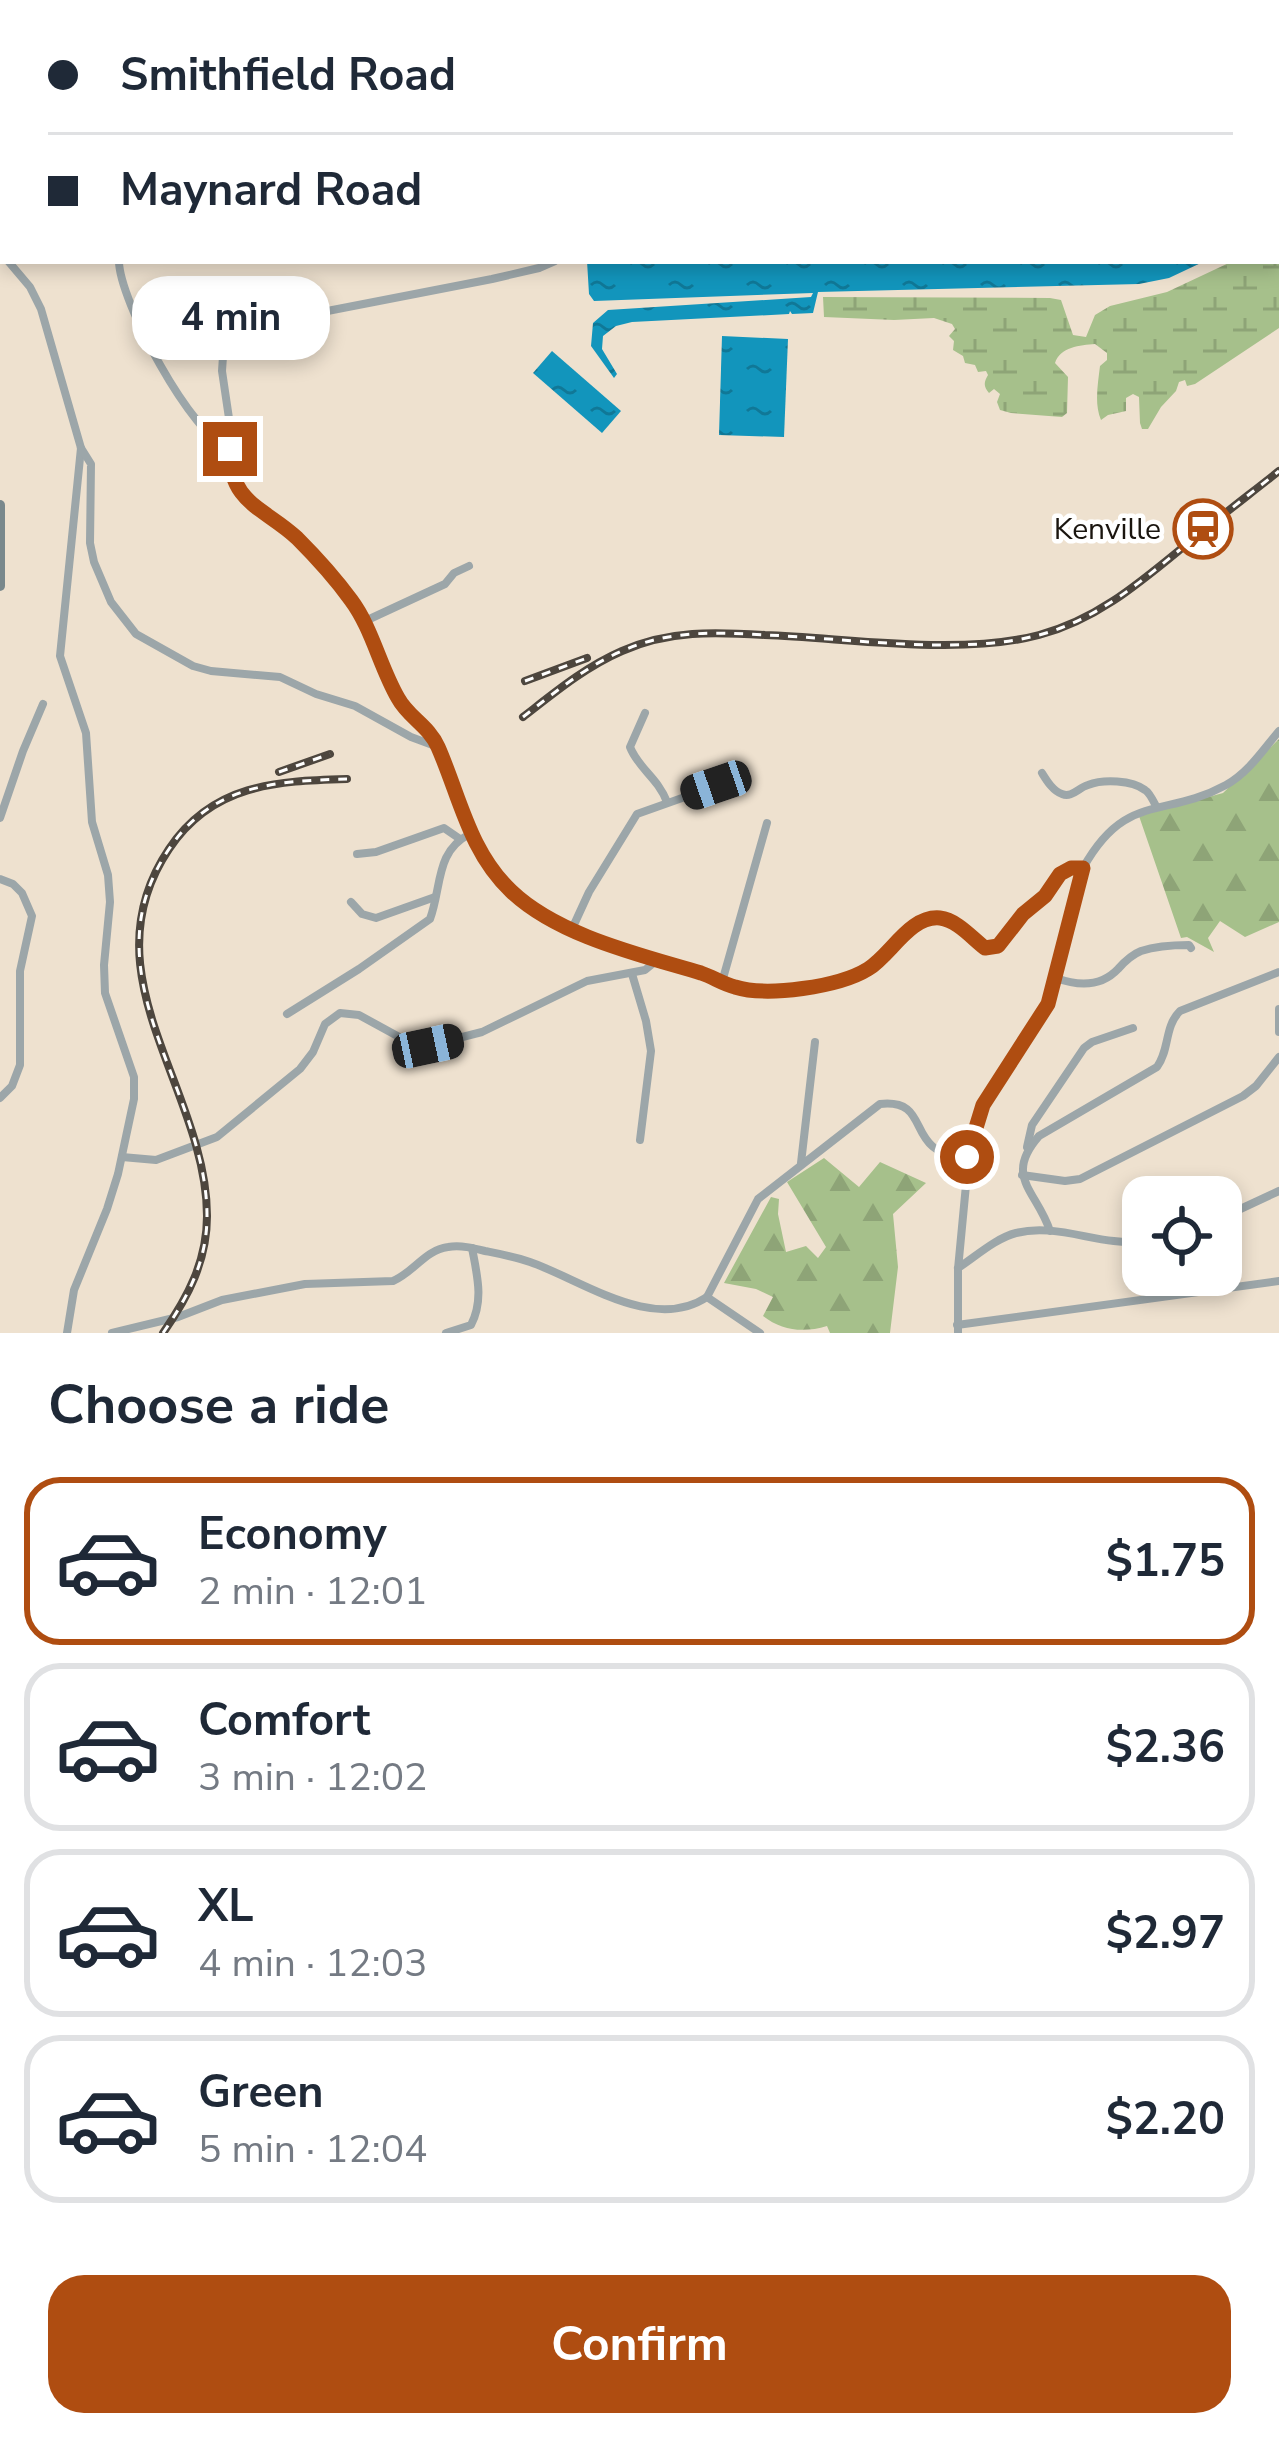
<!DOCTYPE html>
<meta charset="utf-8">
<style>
body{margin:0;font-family:"Nunito Sans",sans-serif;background:#f2f2f3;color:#1f2937;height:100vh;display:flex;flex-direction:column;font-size:45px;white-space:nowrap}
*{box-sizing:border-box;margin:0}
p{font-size:39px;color:#747a83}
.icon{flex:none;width:66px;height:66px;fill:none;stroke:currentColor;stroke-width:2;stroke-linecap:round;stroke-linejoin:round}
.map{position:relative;height:1333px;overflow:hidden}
.drawer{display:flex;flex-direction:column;background:#fff;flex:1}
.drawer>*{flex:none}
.hud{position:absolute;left:0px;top:0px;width:1281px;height:264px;box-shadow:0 6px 18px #0003;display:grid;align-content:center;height:264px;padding:0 48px;background:#fff}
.tools{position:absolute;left:1122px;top:1176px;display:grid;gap:24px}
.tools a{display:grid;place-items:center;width:120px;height:120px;border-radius:24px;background:#fff;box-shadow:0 6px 18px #0003;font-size:60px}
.end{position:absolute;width:54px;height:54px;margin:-27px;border:15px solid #af4d11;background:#fff;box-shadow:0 0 0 6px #fff}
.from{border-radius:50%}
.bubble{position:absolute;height:84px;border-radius:36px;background:#fff;box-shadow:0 6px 18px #0003;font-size:39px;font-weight:700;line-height:84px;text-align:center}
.car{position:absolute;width:36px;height:72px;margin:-36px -18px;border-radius:15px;box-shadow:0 0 9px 3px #0007;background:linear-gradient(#222 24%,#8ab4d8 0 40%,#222 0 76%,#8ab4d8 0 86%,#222 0)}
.hud b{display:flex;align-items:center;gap:42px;height:114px;font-size:45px}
.hud b+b{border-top:3px solid #e0e1e3}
.hud i{width:30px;height:30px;background:#1f2937}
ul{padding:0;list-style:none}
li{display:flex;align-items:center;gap:36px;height:168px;margin:0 24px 18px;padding:0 24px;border:6px solid #e0e1e3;border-radius:36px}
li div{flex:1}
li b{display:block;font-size:45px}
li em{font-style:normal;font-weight:700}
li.selected{border-color:#af4d11}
li>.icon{width:108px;height:108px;stroke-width:1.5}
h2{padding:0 48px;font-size:54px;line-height:144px}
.action{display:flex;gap:24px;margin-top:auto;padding:24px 48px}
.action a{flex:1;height:138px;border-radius:36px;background:#af4d11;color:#fff;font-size:48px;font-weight:700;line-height:138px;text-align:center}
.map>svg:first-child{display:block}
</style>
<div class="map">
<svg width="1279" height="1333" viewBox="0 0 1279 1333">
<defs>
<pattern id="forest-firs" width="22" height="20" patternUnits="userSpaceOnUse" patternTransform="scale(3)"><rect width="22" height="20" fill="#a6c08b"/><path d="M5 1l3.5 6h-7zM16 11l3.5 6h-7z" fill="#8ea477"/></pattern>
<pattern id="wetland-marsh" width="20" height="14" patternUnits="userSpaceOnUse" patternTransform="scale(3)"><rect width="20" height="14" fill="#a6c08b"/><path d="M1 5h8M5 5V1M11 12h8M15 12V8" fill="none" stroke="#8ea477"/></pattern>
<pattern id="water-ripples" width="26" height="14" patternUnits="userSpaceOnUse" patternTransform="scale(3)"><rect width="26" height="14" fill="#1295bc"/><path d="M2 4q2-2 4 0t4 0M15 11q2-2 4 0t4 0" fill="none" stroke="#107897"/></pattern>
</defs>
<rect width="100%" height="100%" fill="#eee1cf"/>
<!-- forest -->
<g fill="url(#forest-firs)">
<polygon points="1279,739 1279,922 1245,937 1220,921 1208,938 1214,952 1187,937 1181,938 1139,816 1223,793"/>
<path d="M824 1158 859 1187 880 1162 926 1183 893 1214 898 1267 890 1333H830L827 1326C804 1333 782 1331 763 1316L773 1297 756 1289 724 1283 771 1197 779 1199 778 1214 786 1252 806 1246 818 1258 826 1247 787 1182Z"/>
</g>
<!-- wetland -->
<path fill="url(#wetland-marsh)" d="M1279 237V328L1195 384 1187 386 1185 380 1179 382 1176 391 1161 407 1148 429H1142L1140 423 1139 397 1133 394 1126 398V411L1108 415 1101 420C1094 404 1098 383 1100 366L1107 360V353L1095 344C1080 345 1060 347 1055 363L1068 377 1067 413 1062 417 1011 413 1000 410 997 402 1000 394 994 389 989 393C983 386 984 382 988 375L986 371 978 372 975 365 965 363 963 356 953 350 954 341 949 336 955 329 952 324 934 318 894 320 824 317 823 297 1050 298 1061 300 1073 335 1086 337 1095 315 1110 306 1167 292 1233 261H1278Z"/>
<!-- water -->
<g fill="url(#water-ripples)">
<polygon points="587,261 1205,261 1169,278 1139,284 818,292 813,313 792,314 790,311 789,314 632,322 616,326 603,336 602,349 617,374 614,378 591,346 593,323 608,310 811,297 813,293 594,301 589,294"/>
<polygon points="722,336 788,339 784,437 719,435"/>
<polygon points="552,351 621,411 602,433 533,373"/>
</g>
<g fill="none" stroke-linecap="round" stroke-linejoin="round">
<!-- stream -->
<g stroke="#1295bc" stroke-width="3">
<polyline points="455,0 455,3"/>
<polyline points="679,3 680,0"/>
</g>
<!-- river -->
<g stroke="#1295bc" stroke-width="12">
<polyline points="224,0 230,3"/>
<polyline points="1278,105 1279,104"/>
</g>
<!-- street -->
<g stroke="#9ca6a9" stroke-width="8">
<polyline points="0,1 10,3"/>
<polyline points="0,253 3,256"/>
<polyline points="8,261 30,287 41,309 81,448 60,656 86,733 92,822 108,875 110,902 104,965 105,993 134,1077 134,1099 118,1174 107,1209 74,1290 67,1333"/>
<path d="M119 261C119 300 192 437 230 449"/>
<polyline points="81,448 91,464 90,543 94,562 111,602 136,634 193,666 211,671 280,677 316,694 355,706 411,737 438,747 475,844 486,862 511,891 532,908 562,924 656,961 702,974 743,989 806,988 832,983 868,969 918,923 932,918 950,921 985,948 998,946 1023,913 1045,895 1060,874 1071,868 1083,868"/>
<polyline points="363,622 445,584 454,573 469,566"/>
<path d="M645 713 630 747C638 768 658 778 667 802"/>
<polyline points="437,745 431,733 398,698 352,601 294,535 256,510 237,485 230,459 230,425 222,371 225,327 230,309 239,300 250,300 283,313 312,314 492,279 539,268 555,261"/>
<path d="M1042 773C1047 781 1053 791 1062 794 1072 798 1078 788 1088 785 1103 779 1132 780 1145 790 1149 792 1154 802 1156 806"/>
<polyline points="0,818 23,751 43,704"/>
<polyline points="357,854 376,852 444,828 460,839"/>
<polyline points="0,879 13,884 22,893 32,916 20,971 20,1065 12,1086 0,1098"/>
<polyline points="351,902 362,914 376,918 435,897"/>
<polyline points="572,929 589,892 637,814 744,776"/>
<polyline points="632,974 646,1021 651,1051 640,1140"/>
<path d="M1056 978C1078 986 1101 987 1118 969 1125 961 1131 955 1141 951 1156 946 1173 945 1189 945L1191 948"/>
<polyline points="722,982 767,823"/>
<polyline points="1279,1009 1279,1032"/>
<path d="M287 1014 359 969 430 919C442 887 435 851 470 834"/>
<polyline points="1027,1147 1032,1125 1084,1048 1092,1042 1133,1028"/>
<polyline points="122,1157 156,1160 217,1137 300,1069 313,1052 325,1024 340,1013 359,1015 412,1044 427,1046 482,1032 587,981 645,970 656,961"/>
<polyline points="801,1163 815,1042"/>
<polyline points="1022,1175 1065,1181 1080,1179 1243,1096 1256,1086 1279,1057"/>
<polyline points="1221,1218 1279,1191"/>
<path d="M1050 1231C1037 1191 1003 1177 1039 1136L1157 1067C1170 1049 1164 1027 1180 1011L1279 972"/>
<path d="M958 1268C975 1257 996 1238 1016 1233 1058 1222 1101 1247 1143 1241"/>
<path d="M707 1297 758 1199 880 1104C935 1098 901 1155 967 1157"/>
<polyline points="707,1297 760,1333"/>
<polyline points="957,1325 1279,1281"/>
<path d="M112 1333 178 1317 222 1300 305 1284 393 1281C414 1272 425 1250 448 1247 461 1245 473 1248 485 1251 500 1254 516 1257 530 1262 582 1280 653 1333 707 1297"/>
<path d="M446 1333 471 1325C484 1300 477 1275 472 1248"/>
<path d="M958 1333V1269L970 1143 983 1105 1048 1004 1083 868C1126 791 1164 819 1226 785 1248 773 1263 750 1279 731"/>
</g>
<!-- secondary -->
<polyline stroke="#79888c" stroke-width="10" points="0,505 0,586"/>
<!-- rail casing -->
<g stroke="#4d463e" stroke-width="8">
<g id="rail">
<polyline points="525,681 587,658"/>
<path d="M523 717C554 693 585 667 622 651 669 630 715 632 765 635 848 638 960 656 1039 635 1100 619 1145 578 1193 539 1221 516 1250 494 1279 471"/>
<polyline points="279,772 330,754"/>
<path d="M163 1333C188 1297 207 1261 207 1216 207 1089 84 975 169 849 212 784 276 781 347 779"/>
</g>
</g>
<!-- rail -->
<use href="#rail" stroke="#fff" stroke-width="3" stroke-dasharray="9" stroke-linecap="butt"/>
</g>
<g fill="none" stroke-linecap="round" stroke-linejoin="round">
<!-- route -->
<path stroke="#af4d11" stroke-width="15" d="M230 449C228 503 265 508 297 538 316 557 335 578 351 600 372 628 380 667 398 698 408 717 429 726 438 747 460 797 469 851 511 891 558 936 641 955 701 973 713 977 723 984 735 987 767 997 839 987 868 969 891 955 910 915 940 918 957 920 972 938 985 948L998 946 1023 914 1045 896 1060 874 1071 868H1083L1048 1004 983 1105 967 1157"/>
</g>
<!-- icons -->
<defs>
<g id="station-ring" transform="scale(3)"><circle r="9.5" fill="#fff" stroke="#af4d11" stroke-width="1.5"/><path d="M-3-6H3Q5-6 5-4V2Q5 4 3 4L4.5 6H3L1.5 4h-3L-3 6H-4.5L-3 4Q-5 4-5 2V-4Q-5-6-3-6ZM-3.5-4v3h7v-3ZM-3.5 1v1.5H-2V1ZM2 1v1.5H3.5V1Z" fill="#af4d11"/></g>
</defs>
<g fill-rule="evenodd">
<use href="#station-ring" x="1203" y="529"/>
</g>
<g text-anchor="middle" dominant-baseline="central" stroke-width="9" stroke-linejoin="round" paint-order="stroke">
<!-- poi labels -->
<g font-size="30" fill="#1a150f" stroke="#fff" text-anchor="end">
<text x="1161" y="529">Kenville</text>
</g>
</g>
</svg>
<div class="tools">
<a><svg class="icon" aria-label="locate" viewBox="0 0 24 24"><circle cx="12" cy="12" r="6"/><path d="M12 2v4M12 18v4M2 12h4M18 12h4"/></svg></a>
</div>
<i class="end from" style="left:967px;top:1157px"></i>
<i class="end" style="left:230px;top:449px"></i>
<div class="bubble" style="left:132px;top:276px;width:198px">4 min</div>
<i class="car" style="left:716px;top:785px;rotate:251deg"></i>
<i class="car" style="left:428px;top:1046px;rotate:78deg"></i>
<div class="hud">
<b><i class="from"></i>Smithfield Road</b>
<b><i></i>Maynard Road</b>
</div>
</div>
<section class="drawer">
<h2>Choose a ride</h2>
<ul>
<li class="selected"><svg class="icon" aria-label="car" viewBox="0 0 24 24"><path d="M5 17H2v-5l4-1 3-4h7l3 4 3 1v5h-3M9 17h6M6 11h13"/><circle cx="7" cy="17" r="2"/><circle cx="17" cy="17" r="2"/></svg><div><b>Economy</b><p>2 min · 12:01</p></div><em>$1.75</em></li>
<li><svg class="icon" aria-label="car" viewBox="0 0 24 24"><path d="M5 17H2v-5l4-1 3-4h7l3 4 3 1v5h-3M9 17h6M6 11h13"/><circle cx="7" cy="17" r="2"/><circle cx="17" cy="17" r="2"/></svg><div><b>Comfort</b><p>3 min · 12:02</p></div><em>$2.36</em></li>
<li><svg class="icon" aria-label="car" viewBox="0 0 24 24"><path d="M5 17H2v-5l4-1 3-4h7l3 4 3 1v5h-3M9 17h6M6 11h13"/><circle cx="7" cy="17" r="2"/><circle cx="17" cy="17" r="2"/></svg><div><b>XL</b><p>4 min · 12:03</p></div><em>$2.97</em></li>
<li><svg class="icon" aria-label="car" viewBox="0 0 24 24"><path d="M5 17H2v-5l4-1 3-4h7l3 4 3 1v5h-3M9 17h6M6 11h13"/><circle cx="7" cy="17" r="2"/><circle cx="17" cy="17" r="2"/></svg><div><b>Green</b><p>5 min · 12:04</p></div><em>$2.20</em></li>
</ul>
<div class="action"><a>Confirm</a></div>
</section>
